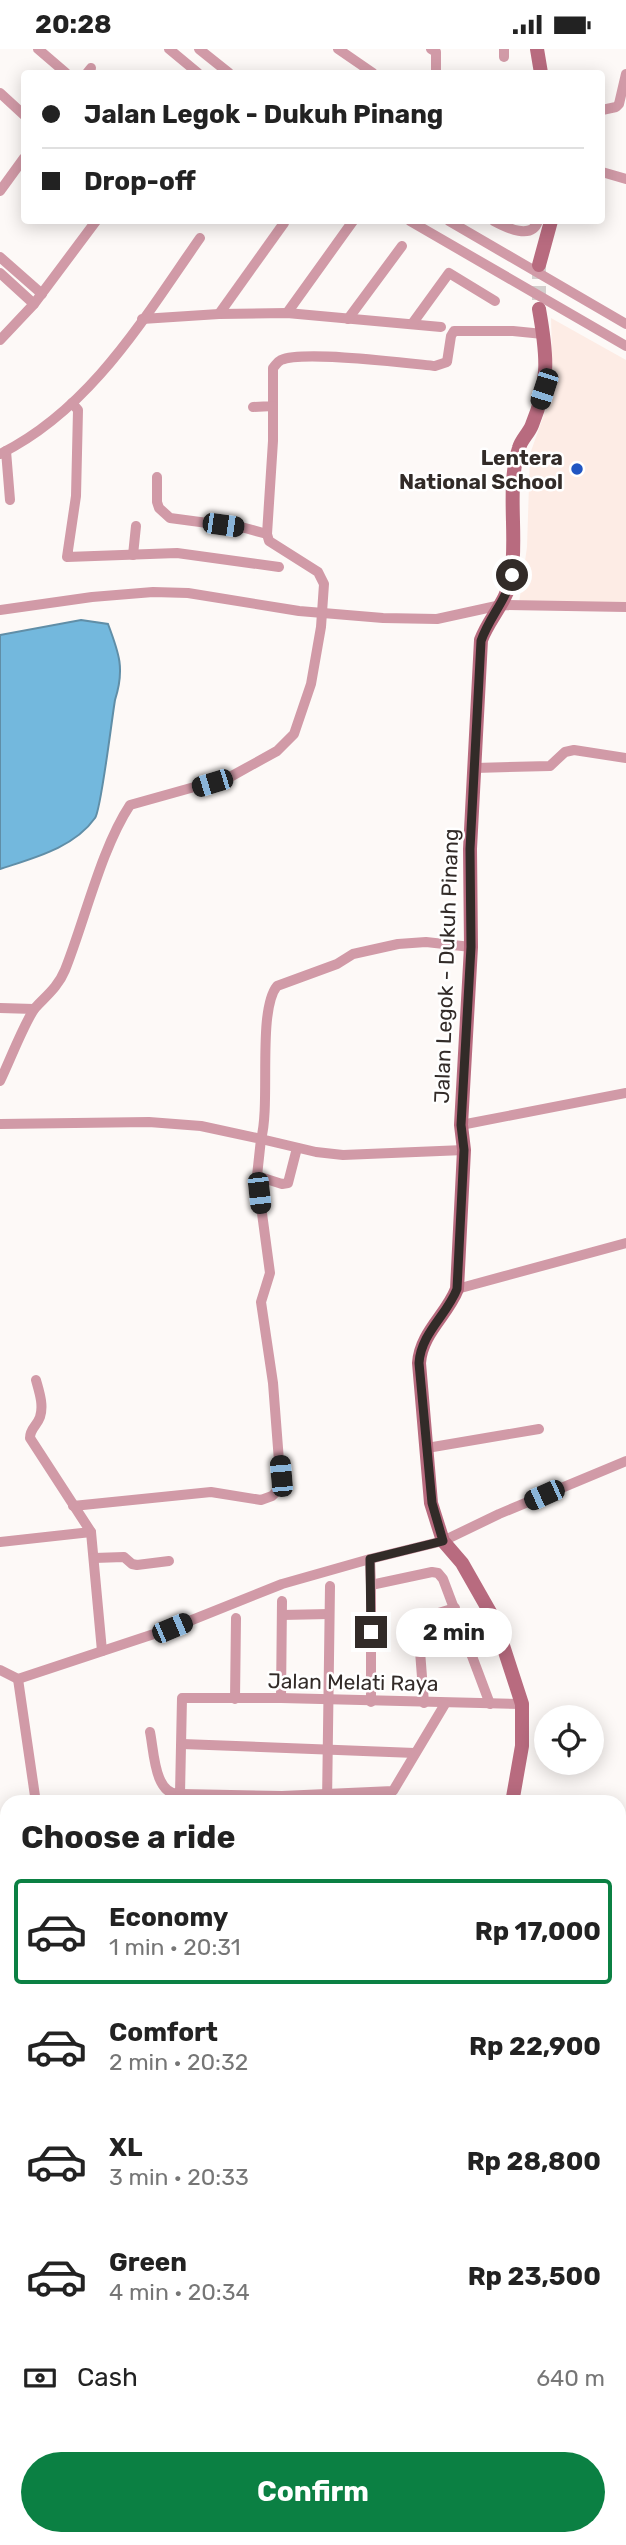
<!DOCTYPE html>
<meta charset="utf-8">
<style>
body{margin:0;font-family:Rubik,sans-serif;background:#f6f6f6;color:#222;height:100vh;display:flex;flex-direction:column;font-size:26px;white-space:nowrap}
*{box-sizing:border-box;margin:0}
p{font-size:23px;color:#767676}
.icon{flex:none;width:38px;height:38px;fill:none;stroke:currentColor;stroke-width:2;stroke-linecap:round;stroke-linejoin:round}
.map{position:relative;flex:1;overflow:hidden}
.panel{position:absolute;left:0px;top:1746px;width:626px;height:751px;display:flex;flex-direction:column;background:#fff;border-radius:21px 21px 0 0;box-shadow:0 4px 18px #0003}
.panel>*{flex:none}
.top-card{position:absolute;left:21px;top:21px;width:584px;height:154px;border-radius:7px;box-shadow:0 4px 18px #0003;display:grid;align-content:center;height:154px;padding:0 21px;background:#fff}
.buttons{position:absolute;left:534px;top:1656px;display:grid;gap:14px}
.buttons a{display:grid;place-items:center;width:70px;height:70px;border-radius:50%;background:#fff;box-shadow:0 4px 18px #0003;font-size:35px}
.end{position:absolute;width:32px;height:32px;margin:-16px;border:9px solid #322b28;background:#fff;box-shadow:0 0 0 4px #fff}
.from{border-radius:50%}
.bubble{position:absolute;height:49px;border-radius:24px;background:#fff;box-shadow:0 4px 18px #0003;font-size:23px;font-weight:700;line-height:49px;text-align:center}
.car{position:absolute;width:21px;height:42px;margin:-21px -10px;border-radius:9px;box-shadow:0 0 5px 2px #0007;background:linear-gradient(#222 24%,#8ab4d8 0 40%,#222 0 76%,#8ab4d8 0 86%,#222 0)}
.top-card b{display:flex;align-items:center;gap:24px;height:66px;font-size:26px}
.top-card b+b{border-top:2px solid #e0e0e0}
.top-card i{width:18px;height:18px;background:#222}
ul{padding:0;list-style:none}
li{display:flex;align-items:center;gap:21px;height:105px;margin:0 14px 10px;padding:0 7px;border:4px solid transparent;border-radius:7px}
li div{flex:1}
li b{display:block;font-size:26px}
li em{font-style:normal;font-weight:700}
li.selected{border-color:#0b8043}
li>.icon{width:63px;height:63px;stroke-width:1.5}
h2{padding:0 21px;font-size:32px;line-height:84px}
.pay{display:flex;align-items:center;gap:18px;height:77px;padding:0 21px;font-size:26px}
.pay p{margin-inline-start:auto}
.primary-button{display:flex;gap:14px;margin-top:auto;padding:14px 21px}
.primary-button a{flex:1;height:80px;border-radius:42px;background:#0b8043;color:#fff;font-size:28px;font-weight:700;line-height:80px;text-align:center}
.status{display:flex;justify-content:space-between;align-items:center;height:49px;padding:0 35px;background:#fff;direction:ltr}
.status svg{height:19px;fill:currentColor}
.map>svg:first-child{display:block}
</style>
<div class="status"><b>20:28</b><svg viewBox="0 0 49 12"><path d="M0 12V9h3v3zM5 12V6h3v6zM10 12V3h3v9zM15 12V0h3v12zM26 1h20v11H26zM47 4h2v5h-2z"/></svg></div>
<div class="map">
<svg width="626" height="2496" viewBox="0 0 626 2496">
<rect width="100%" height="100%" fill="#fdf9f7"/>
<!-- built -->
<polygon fill="#fdece5" points="551,269 626,311 626,554 519,554 527,498 530,405 553,340"/>
<!-- water -->
<path fill="#73b8dd" stroke="#608ea7" stroke-width="2" d="M81 571 108 575C119 604 125 620 115 651 112 668 101 762 95 769 74 799 33 809 0 820V586Z"/>
<g fill="none" stroke-linecap="round" stroke-linejoin="round">
<!-- secondary-tunnel -->
<polyline stroke="#d4d0ce" stroke-width="14" stroke-dasharray="14 7" stroke-linecap="butt" points="539,216 539,260"/>
<!-- street -->
<g stroke="#d19aa7" stroke-width="10">
<polyline points="38,0 66,24"/>
<polyline points="169,0 198,24"/>
<polyline points="199,0 229,24"/>
<polyline points="338,0 373,24"/>
<polyline points="431,0 436,3 436,24"/>
<polyline points="504,0 504,8"/>
<polyline points="87,24 91,19"/>
<polyline points="0,44 24,66"/>
<polyline points="602,61 616,58 619,55 626,25"/>
<polyline points="602,123 626,130"/>
<polyline points="0,142 24,109"/>
<polyline points="410,172 626,297"/>
<polyline points="449,172 626,275"/>
<path d="M494 172C507 179 532 191 538 172"/>
<polyline points="0,208 42,245"/>
<polyline points="0,224 34,255"/>
<polyline points="287,264 353,172"/>
<polyline points="219,265 284,174"/>
<polyline points="142,270 219,265 287,264 441,278"/>
<polyline points="348,270 402,197"/>
<polyline points="412,275 449,224 495,252"/>
<polyline points="0,291 34,255 96,172"/>
<polyline points="72,354 78,361 76,447 67,508 177,504 279,518"/>
<path d="M253 358 273 357V319C276 316 277 313 281 311 303 301 406 314 435 317L447 313 451 287 454 282H513L543 285"/>
<polyline points="6,402 10,451"/>
<path d="M0 405C91 360 144 269 200 189"/>
<polyline points="157,428 157,453 159,459 170,469 245,479 267,485"/>
<polyline points="133,506 136,477"/>
<polyline points="0,561 92,548 153,543 188,544 299,562 383,569 437,570 501,556 626,558"/>
<polyline points="475,719 550,717 565,703 574,701 626,709"/>
<polyline points="0,959 34,960"/>
<path d="M0 1032C9 1014 24 974 35 959 46 947 58 938 65 921 85 871 101 800 130 756L230 728 277 702 294 685 311 635 321 578 324 535 318 523 269 492 267 485 273 392V357"/>
<polyline points="0,1075 149,1073 201,1077 261,1090 257,1127 282,1135 288,1134 297,1099"/>
<polyline points="461,1076 626,1044"/>
<path d="M464 1101 343 1106 316 1103 261 1090C271 1055 257 962 277 937L337 915 353 905 398 895 426 893 471 898"/>
<polyline points="457,1240 626,1194"/>
<polyline points="427,1399 539,1380"/>
<polyline points="73,1457 211,1443 261,1451 272,1447 281,1438 273,1334 261,1253 270,1224 257,1127"/>
<polyline points="91,1483 102,1602"/>
<path d="M0 1493 91 1483 30 1389C30 1379 37 1377 40 1368 44 1356 39 1342 36 1331"/>
<polyline points="94,1509 124,1508 132,1515 137,1516 169,1512"/>
<polyline points="370,1510 371,1536"/>
<polyline points="282,1566 329,1565"/>
<polyline points="0,1621 18,1630 172,1579 282,1535 370,1510 443,1492 499,1465 626,1412"/>
<polyline points="18,1630 36,1754"/>
<polyline points="281,1649 282,1552"/>
<polyline points="235,1650 236,1569"/>
<polyline points="371,1653 371,1536 432,1523 438,1524 443,1530 490,1655"/>
<polyline points="424,1654 418,1576 425,1568 455,1559"/>
<path d="M150 1683C154 1701 154 1747 180 1745L182 1649H281L522 1655"/>
<polyline points="182,1695 415,1704"/>
<polyline points="173,1754 180,1745 282,1747 393,1742 445,1655"/>
<polyline points="327,1754 330,1537"/>
<polyline points="0,1780 7,1780"/>
<polyline points="0,1845 7,1845"/>
<polyline points="0,1898 7,1898"/>
<polyline points="0,1956 7,1956"/>
<polyline points="0,1994 7,1994"/>
<polyline points="0,2051 7,2051"/>
<polyline points="0,2109 7,2109"/>
<polyline points="0,2289 7,2285"/>
<polyline points="163,2496 163,2490"/>
<polyline points="361,2496 361,2490"/>
</g>
<!-- secondary -->
<g stroke="#b86b7f" stroke-width="14">
<polyline points="537,0 541,24"/>
<polyline points="539,216 551,172"/>
<path d="M512 1754 522 1697V1655L495 1572 462 1514 443 1492 431 1454 419 1314C421 1284 447 1266 457 1240L464 1101 461 1076 471 898 470 800 481 591C489 569 507 553 511 529 518 488 506 438 519 399 521 391 529 384 532 376 550 332 547 305 539 260"/>
<polyline points="0,2324 7,2328"/>
<polyline points="620,2479 626,2480"/>
</g>
</g>
<g fill="none" stroke-linecap="round" stroke-linejoin="round">
<!-- route -->
<path stroke="#322b28" stroke-width="9" d="M371 1583 370 1510 443 1492 432 1454 419 1314C421 1284 447 1266 457 1240L464 1101 461 1076 471 898 470 800 481 592C489 568 507 551 512 526"/>
</g>
<!-- markers -->
<circle fill="#2055c2" stroke="#fff" stroke-width="2.5" cx="577" cy="420" r="7"/>
<g text-anchor="middle" dominant-baseline="central" stroke-width="5" stroke-linejoin="round" paint-order="stroke">
<!-- poi labels -->
<g font-size="21" font-weight="bold" fill="#322b28" stroke="#fff" text-anchor="end">
<text x="563" y="408">Lentera<tspan x="563" dy="24">National School</tspan></text>
</g>
<!-- street labels -->
<g font-size="21" fill="#322b28" stroke="#fff">
<text transform="translate(446 917) rotate(-88)">Jalan Legok - Dukuh Pinang</text>
<text transform="translate(353 1633) rotate(1)">Jalan Melati Raya</text>
</g>
</g>
</svg>
<div class="buttons">
<a><svg class="icon" aria-label="locate" viewBox="0 0 24 24"><circle cx="12" cy="12" r="6"/><path d="M12 2v4M12 18v4M2 12h4M18 12h4"/></svg></a>
</div>
<i class="end from" style="left:512px;top:526px"></i>
<i class="end" style="left:371px;top:1583px"></i>
<div class="bubble" style="left:396px;top:1559px;width:116px">2 min</div>
<i class="car" style="left:544px;top:340px;rotate:198deg"></i>
<i class="car" style="left:223px;top:476px;rotate:98deg"></i>
<i class="car" style="left:212px;top:734px;rotate:253deg"></i>
<i class="car" style="left:259px;top:1144px;rotate:174deg"></i>
<i class="car" style="left:281px;top:1427px;rotate:355deg"></i>
<i class="car" style="left:544px;top:1446px;rotate:246deg"></i>
<i class="car" style="left:172px;top:1579px;rotate:67deg"></i>
<div class="top-card">
<b><i class="from"></i>Jalan Legok - Dukuh Pinang</b>
<b><i></i>Drop-off</b>
</div>
<section class="panel">
<h2>Choose a ride</h2>
<ul>
<li class="selected"><svg class="icon" aria-label="car" viewBox="0 0 24 24"><path d="M5 17H2v-5l4-1 3-4h7l3 4 3 1v5h-3M9 17h6M6 11h13"/><circle cx="7" cy="17" r="2"/><circle cx="17" cy="17" r="2"/></svg><div><b>Economy</b><p>1 min · 20:31</p></div><em>Rp 17,000</em></li>
<li><svg class="icon" aria-label="car" viewBox="0 0 24 24"><path d="M5 17H2v-5l4-1 3-4h7l3 4 3 1v5h-3M9 17h6M6 11h13"/><circle cx="7" cy="17" r="2"/><circle cx="17" cy="17" r="2"/></svg><div><b>Comfort</b><p>2 min · 20:32</p></div><em>Rp 22,900</em></li>
<li><svg class="icon" aria-label="car" viewBox="0 0 24 24"><path d="M5 17H2v-5l4-1 3-4h7l3 4 3 1v5h-3M9 17h6M6 11h13"/><circle cx="7" cy="17" r="2"/><circle cx="17" cy="17" r="2"/></svg><div><b>XL</b><p>3 min · 20:33</p></div><em>Rp 28,800</em></li>
<li><svg class="icon" aria-label="car" viewBox="0 0 24 24"><path d="M5 17H2v-5l4-1 3-4h7l3 4 3 1v5h-3M9 17h6M6 11h13"/><circle cx="7" cy="17" r="2"/><circle cx="17" cy="17" r="2"/></svg><div><b>Green</b><p>4 min · 20:34</p></div><em>Rp 23,500</em></li>
</ul>
<div class="pay"><svg class="icon" aria-label="cash" viewBox="0 0 24 24"><path d="M3 7h18v10H3z"/><circle cx="12" cy="12" r="2"/></svg>Cash<p>640 m</p></div>
<div class="primary-button"><a>Confirm</a></div>
</section>
</div>
